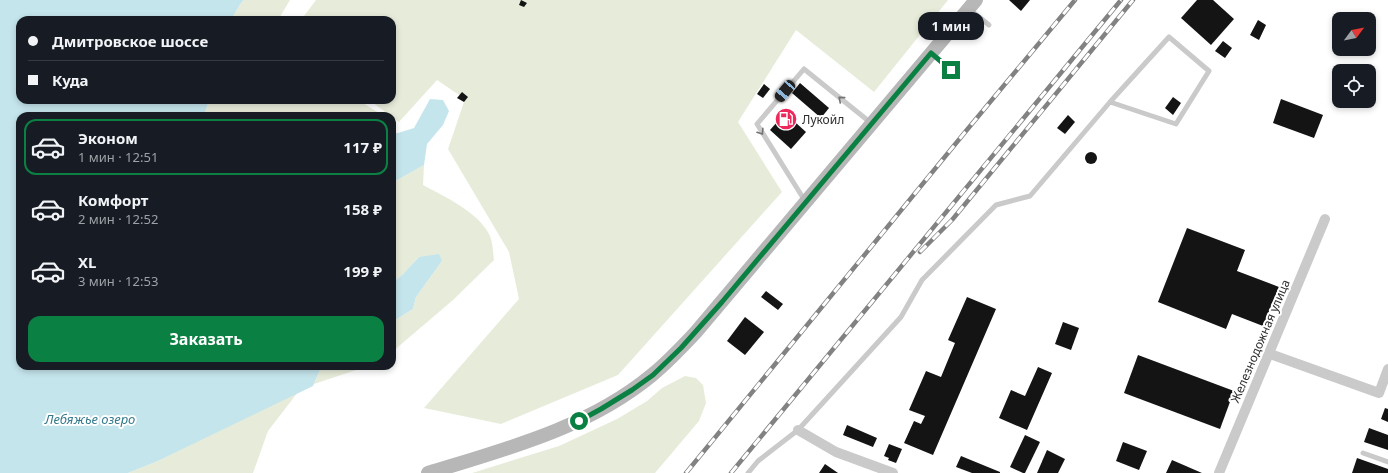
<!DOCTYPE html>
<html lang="ru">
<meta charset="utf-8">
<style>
body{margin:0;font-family:"Noto Sans",sans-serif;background:#242831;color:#f1f3f6;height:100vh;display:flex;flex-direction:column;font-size:15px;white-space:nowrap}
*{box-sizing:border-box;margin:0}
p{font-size:13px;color:#9ea1a6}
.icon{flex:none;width:22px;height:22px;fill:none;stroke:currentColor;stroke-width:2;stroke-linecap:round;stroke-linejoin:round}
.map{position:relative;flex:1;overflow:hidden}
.details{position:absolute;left:16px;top:112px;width:380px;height:258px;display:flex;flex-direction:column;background:#171b24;border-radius:12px;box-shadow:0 2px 6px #0003}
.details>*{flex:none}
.guide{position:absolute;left:16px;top:16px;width:380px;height:88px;border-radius:12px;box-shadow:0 2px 6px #0003;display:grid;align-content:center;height:88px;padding:0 12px;background:#171b24}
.needle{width:26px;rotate:58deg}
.tools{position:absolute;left:1332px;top:12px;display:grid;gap:8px}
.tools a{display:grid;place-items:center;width:44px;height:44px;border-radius:8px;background:#171b24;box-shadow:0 2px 6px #0003;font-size:20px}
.end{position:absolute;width:18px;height:18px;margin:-9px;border:5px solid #0b8043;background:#fff;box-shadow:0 0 0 2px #fff}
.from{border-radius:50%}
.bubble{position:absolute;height:28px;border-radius:12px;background:#171b24;box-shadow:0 2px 6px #0003;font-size:13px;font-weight:700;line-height:28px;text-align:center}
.car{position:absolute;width:12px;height:24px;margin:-12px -6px;border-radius:5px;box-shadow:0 0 3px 1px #0007;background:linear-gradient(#222 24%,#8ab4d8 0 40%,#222 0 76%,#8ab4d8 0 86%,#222 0)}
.guide b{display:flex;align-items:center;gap:14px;height:38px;font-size:15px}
.guide b+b{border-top:1px solid #363941}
.guide i{width:10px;height:10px;background:#f1f3f6}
ul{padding:7px 0 0;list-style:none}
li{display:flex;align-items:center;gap:12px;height:56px;margin:0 8px 6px;padding:0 4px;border:2px solid transparent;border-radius:12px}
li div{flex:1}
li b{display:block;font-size:15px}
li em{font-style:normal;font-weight:700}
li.active{border-color:#0b8043}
li>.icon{width:36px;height:36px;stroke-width:1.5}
.cta{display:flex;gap:8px;margin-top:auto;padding:8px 12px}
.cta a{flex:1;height:46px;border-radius:12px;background:#0b8043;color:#fff;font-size:16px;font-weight:700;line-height:46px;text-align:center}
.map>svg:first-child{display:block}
</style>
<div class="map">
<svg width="1388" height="473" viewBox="0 0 1388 473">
<rect width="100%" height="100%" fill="#fff"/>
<!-- green -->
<g fill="#e7ecda">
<polygon points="244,0 290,0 278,20 231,20 241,3"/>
<polygon points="316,0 948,0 874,92 796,30 738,122 782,192 618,375 501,424 424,408 519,299 509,252 448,149 465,99 437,80 399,122 369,100 392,100 392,20 301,20"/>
<polygon points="209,100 358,100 384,116 204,116"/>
<path d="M424 165 423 185C445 197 479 212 490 236 493 243 493 253 494 260L453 300 392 352V322L413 309 416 297 442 261 419 257 402 275 392 283V183Z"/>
<polygon points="325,366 368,366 314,384 320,370"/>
<polygon points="685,376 696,378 703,385 706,403 699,421 655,473 472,473 559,446 617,419 647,401 662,388"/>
<polygon points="298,392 268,431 253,473 128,473 158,461"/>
</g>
<!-- water -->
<g fill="#c5e5ec">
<polygon points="0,0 244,0 241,3 231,20 20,20 20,100 209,100 204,116 20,116 20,366 325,366 320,370 313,386 158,461 128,473 0,473"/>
<polygon points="430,99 443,100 449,111 443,125 427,144 424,165 392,183 392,134 398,133 414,128"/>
<polygon points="439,254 442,261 416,297 413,309 392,322 392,283 402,275 419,257"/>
</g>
<!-- building -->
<g fill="#141414">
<polygon points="521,0 527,3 524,7 519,5"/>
<polygon points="1009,0 1030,0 1021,11"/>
<polygon points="1197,0 1213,0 1234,19 1211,45 1181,18"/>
<polygon points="1258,20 1266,25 1259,40 1250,35"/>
<polygon points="1223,41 1232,48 1225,58 1215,51"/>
<polygon points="800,83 829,108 821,118 792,93"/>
<polygon points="764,84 770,89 763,98 757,94"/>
<polygon points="462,92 468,97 464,102 457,98"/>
<polygon points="1173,97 1181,103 1173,115 1165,108"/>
<polygon points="1281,99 1323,115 1314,138 1273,123"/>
<polygon points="785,113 806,132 791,149 770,130"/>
<polygon points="1068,115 1075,122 1065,134 1057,128"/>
<circle cx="1091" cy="158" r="6"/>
<polygon points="1187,228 1245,250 1237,271 1279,287 1263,326 1232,314 1226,329 1158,302"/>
<polygon points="766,291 783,304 778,310 761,297"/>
<polygon points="967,297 996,309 933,455 904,443 914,421 921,424 925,416 909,410 926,371 941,377 955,343 948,340"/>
<polygon points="745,317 764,332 745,355 727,341"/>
<polygon points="1063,322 1079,328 1071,350 1055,344"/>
<polygon points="1138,355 1234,391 1220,429 1124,393"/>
<polygon points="1038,367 1052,373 1027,430 999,418 1011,390 1025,396"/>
<polygon points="1385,408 1388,409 1388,422 1381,419"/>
<polygon points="847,425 877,438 873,447 843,435"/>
<polygon points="1369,428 1388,435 1388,450 1364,442"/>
<polygon points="1025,435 1040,442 1025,473 1023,473 1010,467"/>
<polygon points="1123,442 1147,451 1139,470 1116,461"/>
<polygon points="889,444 902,449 896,463 888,460 889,458 884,456"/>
<polygon points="1047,450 1065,459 1058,473 1037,473"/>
<polygon points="961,456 1000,472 1000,473 972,473 956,467"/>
<polygon points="1357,458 1388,469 1388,473 1352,473"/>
<polygon points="1172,460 1202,473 1166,473"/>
<polygon points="825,464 838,473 819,473"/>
</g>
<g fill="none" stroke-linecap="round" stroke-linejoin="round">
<!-- service -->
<g stroke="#cacaca" stroke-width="5">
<polyline points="969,9 989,25"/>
<polyline points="932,54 951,70"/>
<polyline points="805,201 757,124 804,69 871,123"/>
<polyline points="1363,453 1388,462"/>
<polyline points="748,473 758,461 798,430 901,317 922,280 996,205 1030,196 1110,102 1169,37 1209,71 1176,124 1110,102"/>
</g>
<!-- minor -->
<g stroke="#cacaca" stroke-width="10">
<polyline points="1270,354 1379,393 1388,369"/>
<polyline points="798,430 836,452 893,473"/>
<polyline points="1219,473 1325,219"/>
</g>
<!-- secondary -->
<path stroke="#b7b7b7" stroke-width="14" d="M428 473C506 449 588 428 652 375 668 362 682 347 696 332L976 0"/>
<!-- rail casing -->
<g stroke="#828282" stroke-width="4.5">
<g id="rail">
<polyline points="920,252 952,220 1133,0"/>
<polyline points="686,473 966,131 1075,0"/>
<polyline points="731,473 1121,0"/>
</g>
</g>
<!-- rail -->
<use href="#rail" stroke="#fff" stroke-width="3" stroke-dasharray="9" stroke-linecap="butt"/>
</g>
<!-- one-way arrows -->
<defs><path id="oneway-chevron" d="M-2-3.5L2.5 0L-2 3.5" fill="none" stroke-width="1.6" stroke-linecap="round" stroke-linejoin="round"/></defs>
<g stroke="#747474">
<use href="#oneway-chevron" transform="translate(841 99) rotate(-140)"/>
<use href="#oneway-chevron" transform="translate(761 132) rotate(57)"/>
</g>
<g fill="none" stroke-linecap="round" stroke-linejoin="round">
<!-- route -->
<polyline stroke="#0b8043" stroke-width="5" points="579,421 601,409 632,390 653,375 681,348 722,302 931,53 951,70"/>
</g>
<!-- icons -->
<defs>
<g id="fuel-disc" transform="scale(1.15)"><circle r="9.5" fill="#ec285d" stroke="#fff"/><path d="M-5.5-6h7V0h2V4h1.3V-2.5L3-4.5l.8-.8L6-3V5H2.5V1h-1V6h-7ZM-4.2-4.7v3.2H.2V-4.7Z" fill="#fff"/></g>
</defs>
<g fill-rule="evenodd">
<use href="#fuel-disc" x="786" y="119"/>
</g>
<g text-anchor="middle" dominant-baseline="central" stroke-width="4" stroke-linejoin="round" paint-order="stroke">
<!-- poi labels -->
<g font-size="12" fill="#2d2d2d" stroke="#fff" text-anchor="start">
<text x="802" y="119">Лукойл</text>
</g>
<!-- street labels -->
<g font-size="12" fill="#2d2d2d" stroke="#fff">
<text transform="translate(1260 341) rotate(-67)">Железнодожная улица</text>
</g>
<!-- water labels -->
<g font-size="13" font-style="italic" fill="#367b8c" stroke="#fff">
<text x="90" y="419">Лебяжье озеро</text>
</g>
</g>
</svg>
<div class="tools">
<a><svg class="needle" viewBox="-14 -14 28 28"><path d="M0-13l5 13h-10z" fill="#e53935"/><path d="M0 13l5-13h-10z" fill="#9ea1a6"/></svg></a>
<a><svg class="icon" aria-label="locate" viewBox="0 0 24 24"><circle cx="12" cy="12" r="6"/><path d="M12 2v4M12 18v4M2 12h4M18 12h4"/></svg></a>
</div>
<i class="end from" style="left:579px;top:421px"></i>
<i class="end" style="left:951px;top:70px"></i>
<div class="bubble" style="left:918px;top:12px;width:66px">1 мин</div>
<i class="car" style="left:785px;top:91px;rotate:220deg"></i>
<div class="guide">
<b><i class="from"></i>Дмитровское шоссе</b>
<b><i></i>Куда</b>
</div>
<section class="details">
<ul>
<li class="active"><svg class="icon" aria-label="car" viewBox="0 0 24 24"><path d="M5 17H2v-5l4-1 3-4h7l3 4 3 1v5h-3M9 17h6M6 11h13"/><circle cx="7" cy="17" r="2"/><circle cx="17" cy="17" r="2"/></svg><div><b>Эконом</b><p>1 мин · 12:51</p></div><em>117 ₽</em></li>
<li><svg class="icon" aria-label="car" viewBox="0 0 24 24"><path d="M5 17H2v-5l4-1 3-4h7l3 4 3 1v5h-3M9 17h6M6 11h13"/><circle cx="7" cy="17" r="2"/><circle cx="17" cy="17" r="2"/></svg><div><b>Комфорт</b><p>2 мин · 12:52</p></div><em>158 ₽</em></li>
<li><svg class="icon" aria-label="car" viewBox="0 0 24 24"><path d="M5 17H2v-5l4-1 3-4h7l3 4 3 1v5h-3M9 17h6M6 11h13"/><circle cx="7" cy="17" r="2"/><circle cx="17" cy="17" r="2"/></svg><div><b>XL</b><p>3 мин · 12:53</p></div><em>199 ₽</em></li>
</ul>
<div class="cta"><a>Заказать</a></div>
</section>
</div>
